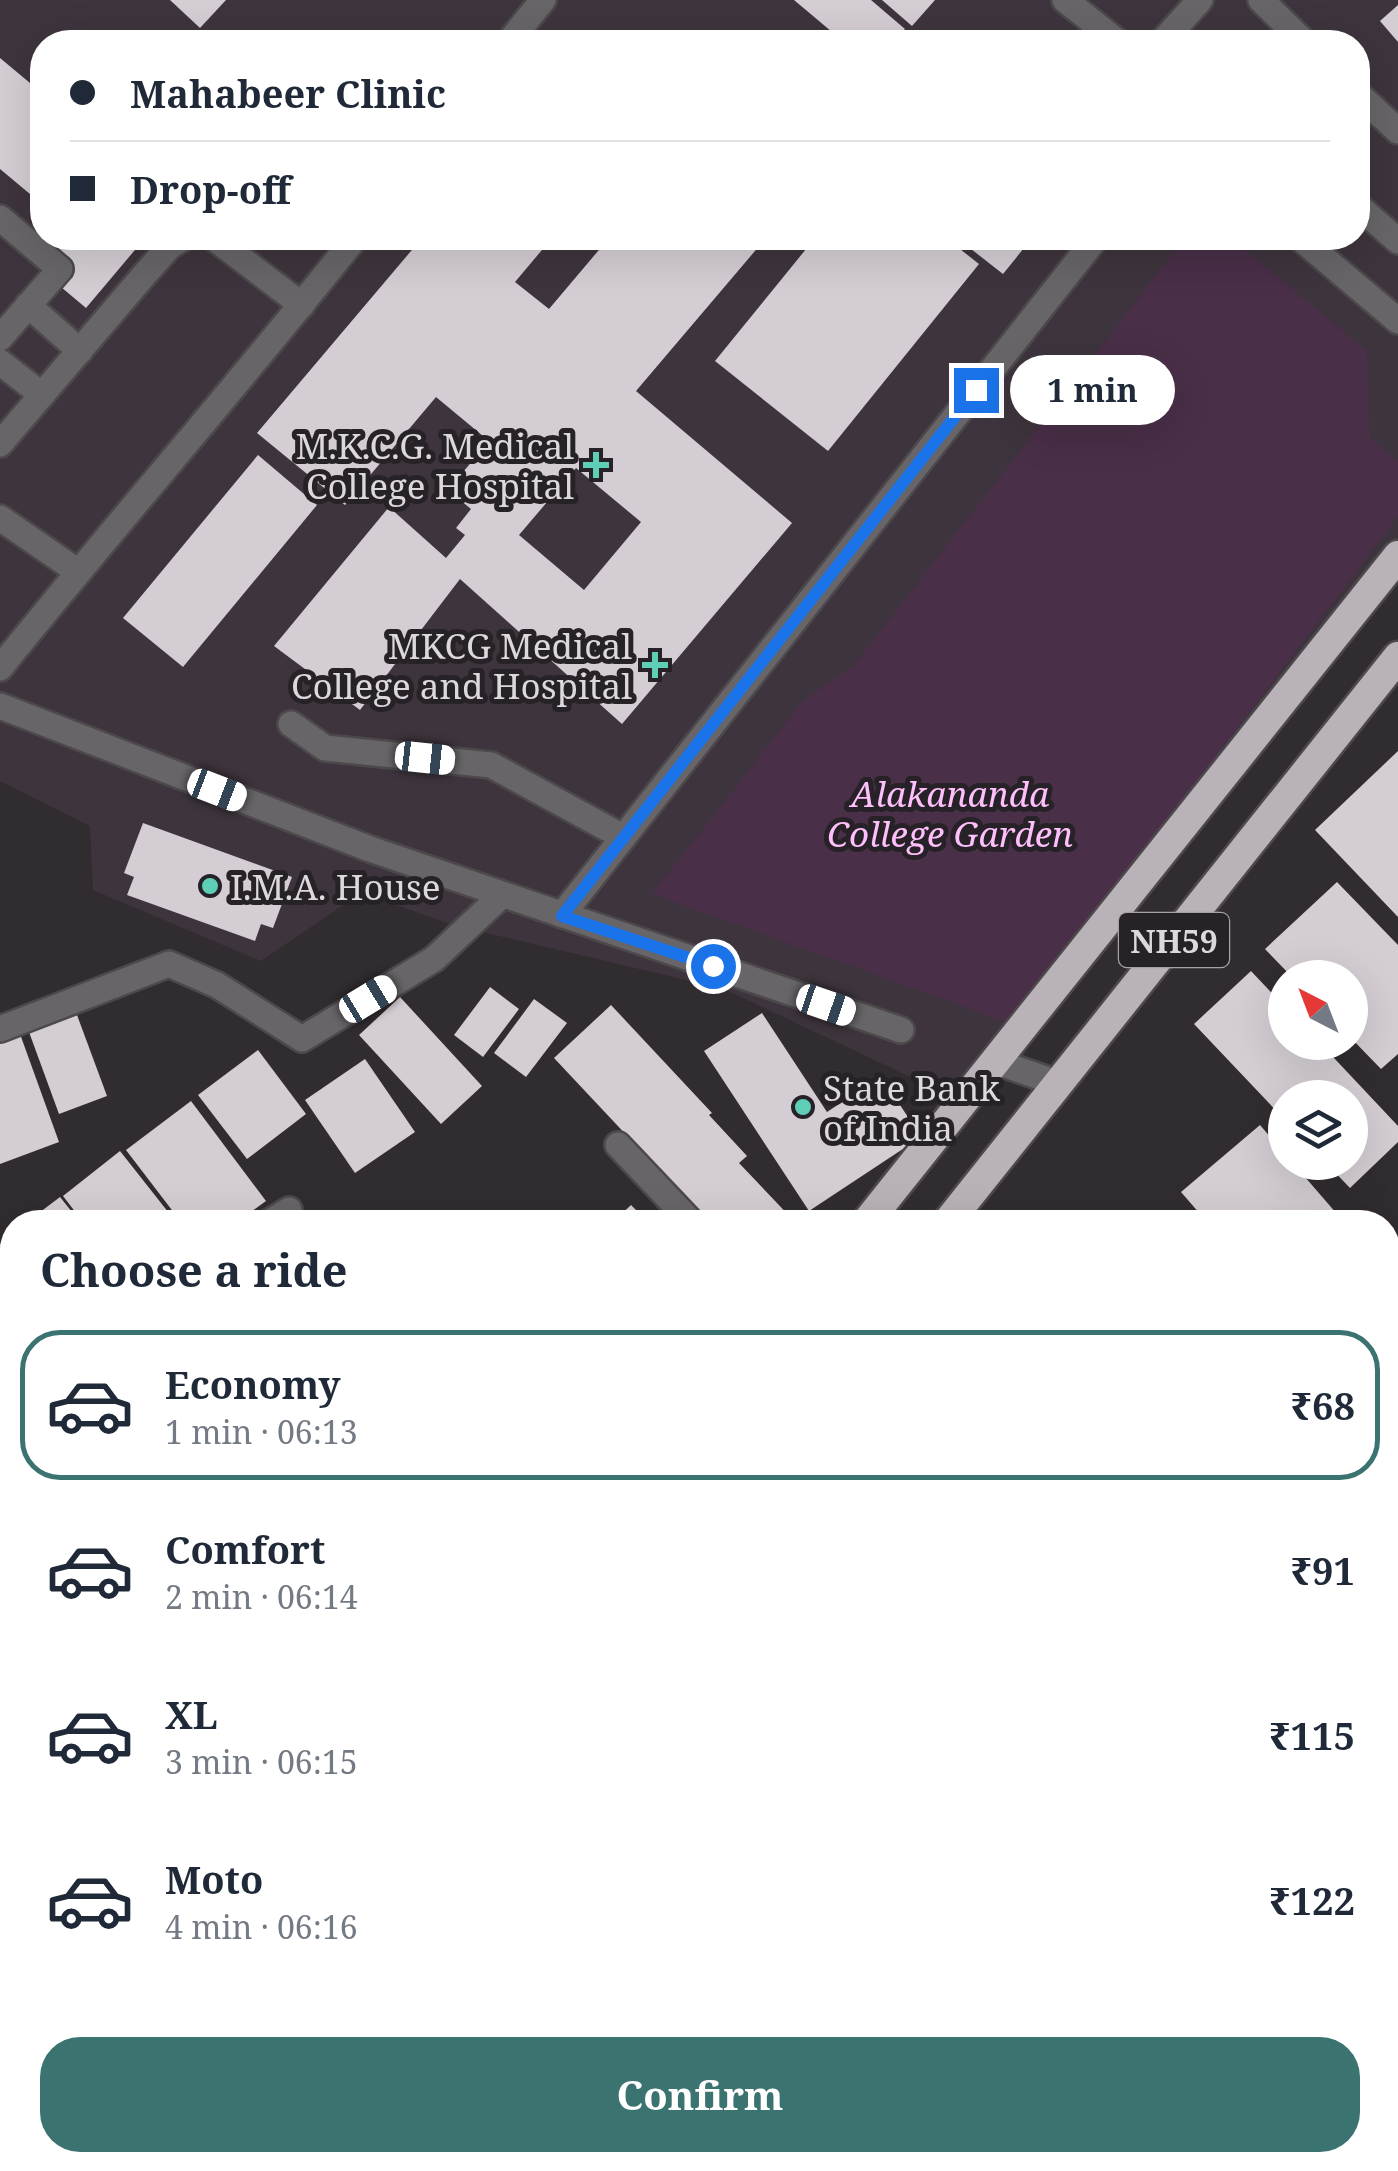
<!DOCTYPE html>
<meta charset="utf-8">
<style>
body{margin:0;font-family:"Noto Serif",serif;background:#f6f6f7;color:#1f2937;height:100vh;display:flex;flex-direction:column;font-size:38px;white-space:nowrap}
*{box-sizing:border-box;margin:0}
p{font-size:32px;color:#747a83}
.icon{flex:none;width:55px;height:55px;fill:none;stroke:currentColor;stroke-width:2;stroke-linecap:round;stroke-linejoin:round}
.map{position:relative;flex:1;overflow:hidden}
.drawer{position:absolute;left:0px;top:1210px;width:1400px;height:962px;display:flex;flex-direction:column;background:#fff;border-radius:40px 40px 0 0;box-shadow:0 10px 40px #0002}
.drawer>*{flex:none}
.banner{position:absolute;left:30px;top:30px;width:1340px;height:220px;border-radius:40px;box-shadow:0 10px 40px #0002;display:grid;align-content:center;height:220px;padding:0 40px;background:#fff}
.needle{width:65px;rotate:318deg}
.controls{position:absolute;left:1268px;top:960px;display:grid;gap:20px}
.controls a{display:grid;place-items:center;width:100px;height:100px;border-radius:50%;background:#fff;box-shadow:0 10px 40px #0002;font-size:50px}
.end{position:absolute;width:45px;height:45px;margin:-22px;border:12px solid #1a73e8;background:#fff;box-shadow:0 0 0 5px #fff}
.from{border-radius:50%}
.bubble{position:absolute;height:70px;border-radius:35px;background:#fff;box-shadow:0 10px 40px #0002;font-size:32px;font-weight:700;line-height:70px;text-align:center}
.car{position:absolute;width:30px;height:60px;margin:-30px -15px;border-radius:12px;box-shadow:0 0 8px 2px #0007;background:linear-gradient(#fff 24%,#345 0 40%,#fff 0 76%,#345 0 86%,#fff 0)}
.banner b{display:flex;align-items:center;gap:35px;height:95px;font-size:38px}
.banner b+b{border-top:2px solid #e0e1e3}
.banner i{width:25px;height:25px;background:#1f2937}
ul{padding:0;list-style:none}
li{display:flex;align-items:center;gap:30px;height:150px;margin:0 20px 15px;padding:0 20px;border:5px solid transparent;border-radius:40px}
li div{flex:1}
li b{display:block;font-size:38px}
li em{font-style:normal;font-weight:700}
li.on{border-color:#3b7371}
li>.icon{width:90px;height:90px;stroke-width:1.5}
h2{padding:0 40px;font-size:45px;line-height:120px}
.primary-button{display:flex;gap:20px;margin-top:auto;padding:20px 40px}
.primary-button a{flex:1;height:115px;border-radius:40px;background:#3b7371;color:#fff;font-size:40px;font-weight:700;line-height:115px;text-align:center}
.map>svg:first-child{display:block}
</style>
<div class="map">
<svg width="1398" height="2171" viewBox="0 0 1398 2171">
<rect width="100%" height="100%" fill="#312c30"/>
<!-- built -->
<path fill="#3e343d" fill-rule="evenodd" d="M0 0H1398V549L974 1107 724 989 453 925 361 893 261 961 93 890 90 826 0 781ZM42 42H1358V238H42Z"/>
<!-- green -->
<polygon fill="#492f48" points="1185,238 1231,238 1367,351 1370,438 1398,462 1398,517 1012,1024 652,894 803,701 855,664"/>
<!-- building -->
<g fill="#d4ced4" fill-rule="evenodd">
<polygon points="170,0 226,0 200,28"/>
<polygon points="794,0 871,0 905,29 893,42 844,42"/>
<polygon points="882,0 935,0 912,26"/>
<polygon points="1398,5 1398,42 1380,21"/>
<polygon points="0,58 42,93 42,204 0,169"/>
<polygon points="48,238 145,238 86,308 61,287 75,270 42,244"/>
<path d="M422 238H552L515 282 549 309 609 238H766L636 391 792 523 622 724 460 579 360 710 274 646 389 507 446 558 465 535 456 528 471 509 448 490 489 441 436 397 345 505 257 433ZM576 468 641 522 584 590 519 535Z"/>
<polygon points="815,238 946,238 979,264 828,451 715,361"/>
<polygon points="957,238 1032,238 1003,274"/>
<polygon points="258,455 317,505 183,667 123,618"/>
<polygon points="1398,751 1398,917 1315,830"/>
<polygon points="143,823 292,877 273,928 261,924 255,941 127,895 134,877 124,873"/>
<polygon points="1337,882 1398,945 1398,1054 1381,1069 1350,1037 1350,978 1293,978 1265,949"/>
<polygon points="1251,971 1285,1007 1285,1042 1319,1042 1398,1126 1398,1142 1350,1188 1325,1162 1350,1162 1350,1098 1285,1098 1285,1120 1194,1024"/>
<polygon points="490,987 519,1009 483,1057 454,1035"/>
<polygon points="400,997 482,1086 441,1124 359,1035"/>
<polygon points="534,999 567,1023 526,1077 494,1053"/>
<polygon points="611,1005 712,1113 709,1115 747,1156 739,1163 795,1222 708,1222 554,1058"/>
<polygon points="762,1013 827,1112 881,1076 921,1137 809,1211 704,1051"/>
<polygon points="77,1015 107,1096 59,1114 29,1032"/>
<polygon points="20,1034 59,1142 0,1164 0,1041"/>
<polygon points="258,1050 306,1114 247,1159 198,1095"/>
<polygon points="365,1059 415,1132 355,1173 305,1100"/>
<polygon points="191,1101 266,1201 237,1222 181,1222 126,1150"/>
<polygon points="1260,1125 1285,1154 1285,1162 1292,1162 1337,1214 1328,1222 1207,1222 1181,1192"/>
<polygon points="120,1151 176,1222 83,1222 63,1196"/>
<polygon points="60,1197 80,1222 27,1222"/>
<polygon points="631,1205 648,1222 613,1222"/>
<polygon points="12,1234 12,1282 0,1265 0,1244"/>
<polygon points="12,1421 12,1468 0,1451 0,1430"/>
<polygon points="0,1459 12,1475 12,1552 0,1536"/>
<polygon points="12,1571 12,1656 0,1666 0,1580"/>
<polygon points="12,1671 12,1719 0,1703 0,1680"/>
<polygon points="1388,1803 1398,1814 1398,1864 1388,1873"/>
<polygon points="0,2120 12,2131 12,2160 45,2160 57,2171 0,2171"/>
<polygon points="252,2160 297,2160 311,2171 243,2171"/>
<polygon points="330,2160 422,2160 411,2171 342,2171"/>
<polygon points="614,2160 735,2160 720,2171 613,2171 608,2164"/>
<polygon points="779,2160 866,2160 872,2167 867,2171 777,2171 772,2165"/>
<polygon points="891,2160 971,2160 979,2171 898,2171"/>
</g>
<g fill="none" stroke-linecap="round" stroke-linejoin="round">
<!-- minor casing -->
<g stroke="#4c484b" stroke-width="30">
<g id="minor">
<polyline points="1065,0 1118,42"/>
<polyline points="1261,0 1304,42"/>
<polyline points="509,42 543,0"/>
<polyline points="1162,42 1200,0"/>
<polyline points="1358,94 1398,131"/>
<polyline points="1358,206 1398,241"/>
<polyline points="0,218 60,269 0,338"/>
<polyline points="214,238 302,305"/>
<polyline points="1300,238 1398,321"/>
<polyline points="28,305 80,351"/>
<polyline points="0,362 42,395"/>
<polyline points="0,444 145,274 170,246 183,238"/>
<polyline points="0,518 77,571"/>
<path d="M0 668C117 523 240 383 355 238"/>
<polyline points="0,706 370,849 901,1030"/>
<polyline points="291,724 325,748 491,765 623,837"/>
<polyline points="562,915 1096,238"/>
<polyline points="0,1029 169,964 217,985 302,1039 434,959 502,895"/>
<polyline points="997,1062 1060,1084"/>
<polyline points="618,1145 691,1222"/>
<polyline points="270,1222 289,1210"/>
<polyline points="0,1387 12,1380"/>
<polyline points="1388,1755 1398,1764"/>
<polyline points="1388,2014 1398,2002"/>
<polyline points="1226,2171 1239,2160"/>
</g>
</g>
<!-- major casing -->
<g stroke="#4c484b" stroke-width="30">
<g id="major">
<polyline points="122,2171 130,2160"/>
<polyline points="175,2171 184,2160"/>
</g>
</g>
<!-- highway casing -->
<g stroke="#4c484b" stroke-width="35">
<g id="highway">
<polyline points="867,1222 1398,556"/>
<polyline points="948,1222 1398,657"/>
<polyline points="0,1946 12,1947"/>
</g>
</g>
<!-- minor -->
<use href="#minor" stroke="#686568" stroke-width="25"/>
<!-- major -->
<use href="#major" stroke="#a29ca1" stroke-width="25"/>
<!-- highway -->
<use href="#highway" stroke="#b9b2b8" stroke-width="30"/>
</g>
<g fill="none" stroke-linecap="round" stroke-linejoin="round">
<!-- route -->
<polyline stroke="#1a73e8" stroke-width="12" points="713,966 562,916 976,390"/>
</g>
<!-- markers -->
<g fill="#5eceb7" stroke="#272227" stroke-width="4">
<path d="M591 450h10v10h10v10h-10v10h-10v-10h-10v-10h10z"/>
<path d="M650 650h10v10h10v10h-10v10h-10v-10h-10v-10h10z"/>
<circle cx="210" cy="886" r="10"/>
<circle cx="803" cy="1107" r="10"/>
</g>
<g text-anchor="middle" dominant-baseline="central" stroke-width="10" stroke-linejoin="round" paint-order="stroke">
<!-- shield labels -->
<rect fill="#272227" stroke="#a6a1a5" stroke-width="2.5" x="1119" y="913" width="110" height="54" rx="8"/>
<g font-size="32" font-weight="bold" fill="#dcd8db">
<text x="1174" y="940">NH59</text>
</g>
<!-- poi labels -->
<g font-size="35" fill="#dcd8db" stroke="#272227" text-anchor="end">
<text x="574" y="445">M.K.C.G. Medical<tspan x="574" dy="40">College Hospital</tspan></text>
<text x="632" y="645">MKCG Medical<tspan x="632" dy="40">College and Hospital</tspan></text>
<text x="230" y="886" text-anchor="start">I.M.A. House</text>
<text x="823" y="1087" text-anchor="start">State Bank<tspan x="823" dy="40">of India</tspan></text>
</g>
<!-- park labels -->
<g font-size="35" font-style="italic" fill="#febffb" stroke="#272227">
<text x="950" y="793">Alakananda<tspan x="950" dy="40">College Garden</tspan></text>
</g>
</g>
</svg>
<div class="controls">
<a><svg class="needle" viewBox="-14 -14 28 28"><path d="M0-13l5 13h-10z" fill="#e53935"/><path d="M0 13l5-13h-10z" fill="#747a83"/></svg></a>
<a><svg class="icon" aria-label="layers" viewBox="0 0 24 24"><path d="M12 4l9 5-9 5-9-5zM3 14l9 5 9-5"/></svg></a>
</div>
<i class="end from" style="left:713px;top:966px"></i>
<i class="end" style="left:976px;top:390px"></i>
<div class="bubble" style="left:1010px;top:355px;width:165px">1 min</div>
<i class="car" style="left:425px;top:758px;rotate:96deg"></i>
<i class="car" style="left:217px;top:790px;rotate:111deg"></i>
<i class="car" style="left:368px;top:999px;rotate:59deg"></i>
<i class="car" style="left:826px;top:1005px;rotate:109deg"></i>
<div class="banner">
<b><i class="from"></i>Mahabeer Clinic</b>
<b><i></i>Drop-off</b>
</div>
<section class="drawer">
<h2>Choose a ride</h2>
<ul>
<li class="on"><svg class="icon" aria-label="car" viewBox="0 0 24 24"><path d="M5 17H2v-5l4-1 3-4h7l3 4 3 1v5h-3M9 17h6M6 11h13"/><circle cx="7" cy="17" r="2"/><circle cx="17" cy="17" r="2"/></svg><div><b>Economy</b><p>1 min · 06:13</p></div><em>₹68</em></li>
<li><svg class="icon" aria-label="car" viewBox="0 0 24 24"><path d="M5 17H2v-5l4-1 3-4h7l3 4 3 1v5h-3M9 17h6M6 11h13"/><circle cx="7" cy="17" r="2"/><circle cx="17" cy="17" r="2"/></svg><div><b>Comfort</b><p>2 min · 06:14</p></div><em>₹91</em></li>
<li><svg class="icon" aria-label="car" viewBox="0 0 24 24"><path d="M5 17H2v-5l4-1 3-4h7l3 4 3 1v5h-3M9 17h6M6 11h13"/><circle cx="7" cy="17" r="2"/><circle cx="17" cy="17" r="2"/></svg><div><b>XL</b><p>3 min · 06:15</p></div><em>₹115</em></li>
<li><svg class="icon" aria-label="car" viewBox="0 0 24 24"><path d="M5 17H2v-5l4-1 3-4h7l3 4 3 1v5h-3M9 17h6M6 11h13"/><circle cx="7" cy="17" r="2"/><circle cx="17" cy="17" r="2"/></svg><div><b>Moto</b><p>4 min · 06:16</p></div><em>₹122</em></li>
</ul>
<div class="primary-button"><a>Confirm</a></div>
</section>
</div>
